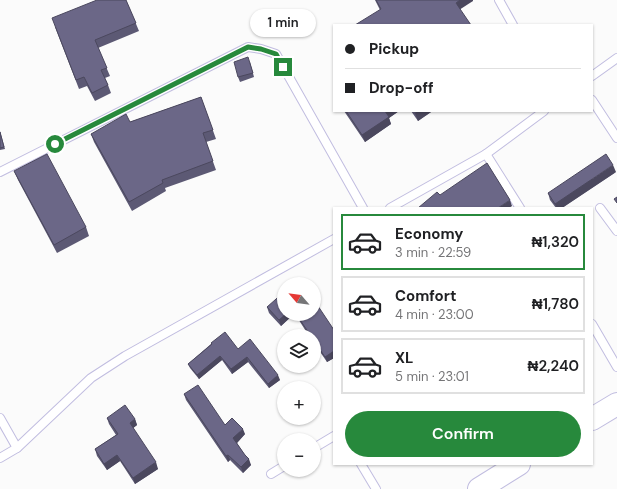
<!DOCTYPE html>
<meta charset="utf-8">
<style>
body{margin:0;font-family:"DM Sans",sans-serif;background:#f6f6f6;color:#202124;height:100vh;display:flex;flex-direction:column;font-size:15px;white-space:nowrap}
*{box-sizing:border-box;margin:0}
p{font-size:13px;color:#757577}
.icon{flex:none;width:22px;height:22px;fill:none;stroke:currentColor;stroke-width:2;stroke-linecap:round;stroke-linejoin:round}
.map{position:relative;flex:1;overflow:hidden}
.drawer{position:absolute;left:333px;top:207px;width:260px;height:258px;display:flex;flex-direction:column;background:#fff;border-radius:0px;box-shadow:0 1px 3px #0004}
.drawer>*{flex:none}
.hud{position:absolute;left:333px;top:24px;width:260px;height:88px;border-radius:0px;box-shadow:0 1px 3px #0004;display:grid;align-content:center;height:88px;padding:0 12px;background:#fff}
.needle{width:26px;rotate:298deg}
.fabs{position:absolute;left:277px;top:277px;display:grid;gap:8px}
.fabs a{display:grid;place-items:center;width:44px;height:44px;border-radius:50%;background:#fff;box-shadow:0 1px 3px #0004;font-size:20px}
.end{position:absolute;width:18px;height:18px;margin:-9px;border:5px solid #27893c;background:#fff;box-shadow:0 0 0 2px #fff}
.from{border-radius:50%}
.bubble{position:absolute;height:28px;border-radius:14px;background:#fff;box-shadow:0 1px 3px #0004;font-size:13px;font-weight:600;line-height:28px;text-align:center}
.hud b{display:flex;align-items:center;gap:14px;height:38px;font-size:15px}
.hud b+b{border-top:1px solid #e0e0e0}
.hud i{width:10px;height:10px;background:#202124}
ul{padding:7px 0 0;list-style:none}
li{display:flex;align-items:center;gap:12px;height:56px;margin:0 8px 6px;padding:0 4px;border:2px solid #e0e0e0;border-radius:0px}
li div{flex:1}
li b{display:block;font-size:15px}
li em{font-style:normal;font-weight:600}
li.selected{border-color:#27893c}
li>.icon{width:36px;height:36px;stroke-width:1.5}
.action{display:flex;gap:8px;margin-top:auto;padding:8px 12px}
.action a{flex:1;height:46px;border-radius:24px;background:#27893c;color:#fff;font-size:16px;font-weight:600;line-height:46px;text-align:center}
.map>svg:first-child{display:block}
</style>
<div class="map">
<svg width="617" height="489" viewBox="0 0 617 489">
<rect width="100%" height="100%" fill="#fbfbfb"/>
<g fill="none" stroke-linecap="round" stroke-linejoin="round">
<!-- lane casing -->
<g stroke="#c1bde0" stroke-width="10">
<g id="lane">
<polyline points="499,0 513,25"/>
<polyline points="592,76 617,58"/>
<polyline points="592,100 617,138"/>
<polyline points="486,154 520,208"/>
<polyline points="0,172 248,47 261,49 276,54 363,208"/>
<polyline points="390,208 486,154 544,111"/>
<polyline points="600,208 617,231"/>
<polyline points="592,324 617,367"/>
<polyline points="0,418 17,448"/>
<polyline points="314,448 334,436"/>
<polyline points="0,458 17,448 91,378 125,356 334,239"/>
<polyline points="361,464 376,489"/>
<polyline points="271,474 284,466"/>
</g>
</g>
<!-- primary casing -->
<g stroke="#c1bde0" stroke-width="24">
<g id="primary">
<polyline points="592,419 617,404"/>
<polyline points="479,489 519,464"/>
</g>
</g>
<!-- lane -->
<use href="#lane" stroke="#fff" stroke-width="8"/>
<!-- primary -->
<use href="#primary" stroke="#fff" stroke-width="22"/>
</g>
<!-- wall -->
<g fill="#5c5974">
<polygon points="126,0 139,31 98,48 110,76 105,78 108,85 111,93 95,101 87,86 79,89 55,27"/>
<polygon points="375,0 473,0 473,1 380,10"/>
<polygon points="250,62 254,77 240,82 238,77"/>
<polygon points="201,97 216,139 206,142 216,170 165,188 166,191 132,211 94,142 91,134 130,122"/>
<polygon points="344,111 399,111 389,118 391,124 365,142"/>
<polygon points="411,111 430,111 431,112 418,121"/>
<polygon points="0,131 5,149 0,150"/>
<polygon points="14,171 86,227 89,236 57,253 18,180"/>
<polygon points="616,172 562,208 556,208 550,200 548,193"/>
<polygon points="267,307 284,314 294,314 281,326 269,313"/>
<polygon points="295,314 314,314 334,330 334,358 327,362 314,343 314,336 309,336"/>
<polygon points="211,343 238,349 280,380 269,388 248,362 232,374 222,360 199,379 190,368 188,364 211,344"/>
<polygon points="184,394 225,425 245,434 237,443 251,465 243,473 230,460 228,462 186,400"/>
<polygon points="107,418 135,419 137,425 133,428 158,469 135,484 120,461 107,470 97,456 95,449 116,435 109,424"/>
</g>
<!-- shaded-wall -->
<g fill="#4b485e">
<polygon points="460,0 473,0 473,1 459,10 456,3"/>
<polygon points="385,111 399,111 389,118 391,124 365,142 362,135"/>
<polygon points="418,111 430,111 431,112 418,121 415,113"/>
<polygon points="613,165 616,172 562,208 557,208 555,204"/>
<polygon points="510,200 512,206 509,208 498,208"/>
<polygon points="286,314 294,314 281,326 279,320"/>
<polygon points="334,351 334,358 327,362 325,357"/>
<polygon points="220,356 222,360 199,379 197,375"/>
<polygon points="247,357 248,362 232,374 231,369"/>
<polygon points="278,375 280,380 269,388 268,384"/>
<polygon points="135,419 137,425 132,429 130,423"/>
<polygon points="243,429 245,434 236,444 233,438"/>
<polygon points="117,455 120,461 107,470 104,464"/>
<polygon points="228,455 230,460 228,462 226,456"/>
<polygon points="249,459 251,465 243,473 241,467"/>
<polygon points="156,462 158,469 135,484 133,478"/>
</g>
<!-- building -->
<g fill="#6b6787" stroke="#4b485e">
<polygon points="97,0 126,0 136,23 95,40 107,68 101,70 108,85 92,93 84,77 76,80 52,18"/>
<polygon points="376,0 460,0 456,3 471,25 355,25 381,9"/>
<polygon points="248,57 253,73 238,77 234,62"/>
<polygon points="201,97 213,130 203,133 213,161 162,180 163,183 129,202 91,134 126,114 130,122"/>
<polygon points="346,111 385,111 389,117 362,135"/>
<polygon points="0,132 4,147 0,148"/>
<polygon points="47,154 86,227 54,245 14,171"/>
<polygon points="606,154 613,165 555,204 548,193"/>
<polygon points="487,163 510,200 498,208 460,208 459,207 458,208 418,208 437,192 440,195"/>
<polygon points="617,197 617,203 614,199"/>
<polygon points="284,292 284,314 286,314 279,320 267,307"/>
<polygon points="314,300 334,330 334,351 325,357 314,341 314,336 311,336 296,314 314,314"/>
<polygon points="225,332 238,349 250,339 278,375 268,384 247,357 231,369 220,356 197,375 188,364 212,344 211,343"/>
<polygon points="198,385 225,425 232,418 243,429 233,438 245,455 249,459 241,467 228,455 226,456 184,394"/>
<polygon points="125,405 135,419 130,423 156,462 133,478 117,455 104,464 95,449 118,434 107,418"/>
</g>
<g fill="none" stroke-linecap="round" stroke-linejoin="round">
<!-- route -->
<polyline stroke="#27893c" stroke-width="5" points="55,144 248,47 261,49 276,54 283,67"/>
</g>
</svg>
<div class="fabs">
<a><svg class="needle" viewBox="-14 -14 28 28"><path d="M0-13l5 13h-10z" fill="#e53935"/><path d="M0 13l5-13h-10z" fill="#757577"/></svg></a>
<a><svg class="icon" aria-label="layers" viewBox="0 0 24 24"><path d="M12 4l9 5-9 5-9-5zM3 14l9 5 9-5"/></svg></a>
<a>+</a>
<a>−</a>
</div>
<i class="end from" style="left:55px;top:144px"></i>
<i class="end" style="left:283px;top:67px"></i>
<div class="bubble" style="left:250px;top:9px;width:66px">1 min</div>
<div class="hud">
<b><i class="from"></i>Pickup</b>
<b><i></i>Drop-off</b>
</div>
<section class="drawer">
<ul>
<li class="selected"><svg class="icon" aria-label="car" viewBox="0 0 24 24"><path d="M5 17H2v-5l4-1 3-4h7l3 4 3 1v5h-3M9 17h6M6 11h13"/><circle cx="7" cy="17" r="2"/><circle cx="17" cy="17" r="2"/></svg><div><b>Economy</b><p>3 min · 22:59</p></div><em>₦1,320</em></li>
<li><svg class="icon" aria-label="car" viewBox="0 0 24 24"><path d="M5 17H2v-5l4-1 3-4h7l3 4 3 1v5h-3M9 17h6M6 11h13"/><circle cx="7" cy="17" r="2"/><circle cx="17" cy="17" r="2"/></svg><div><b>Comfort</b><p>4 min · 23:00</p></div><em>₦1,780</em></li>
<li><svg class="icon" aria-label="car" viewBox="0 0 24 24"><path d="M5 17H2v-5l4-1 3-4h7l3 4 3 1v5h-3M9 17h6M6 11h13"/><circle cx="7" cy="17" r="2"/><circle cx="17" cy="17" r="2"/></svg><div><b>XL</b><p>5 min · 23:01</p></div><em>₦2,240</em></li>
</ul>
<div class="action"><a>Confirm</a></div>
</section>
</div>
